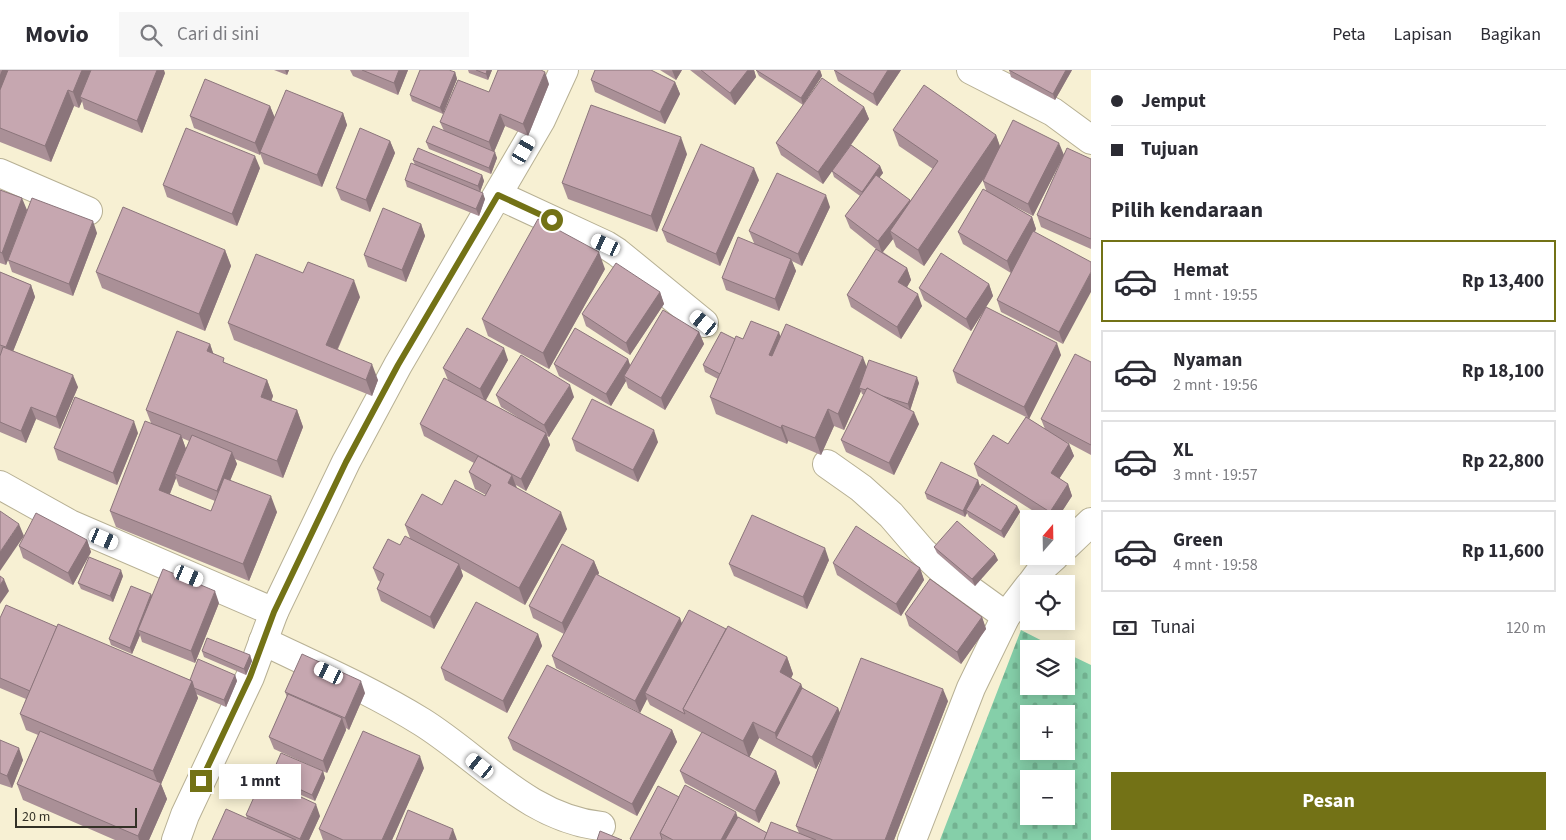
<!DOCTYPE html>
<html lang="id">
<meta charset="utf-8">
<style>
body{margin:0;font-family:"Source Sans 3",sans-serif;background:#f7f7f7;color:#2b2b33;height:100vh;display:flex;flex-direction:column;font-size:19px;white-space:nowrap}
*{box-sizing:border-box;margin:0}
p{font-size:16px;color:#7c7c81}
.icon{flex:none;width:28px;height:28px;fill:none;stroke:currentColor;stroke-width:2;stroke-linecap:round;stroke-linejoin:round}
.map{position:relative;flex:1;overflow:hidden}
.side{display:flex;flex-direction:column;background:#fff;width:475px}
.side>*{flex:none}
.banner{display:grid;align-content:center;height:110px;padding:0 20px;background:#fff}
.needle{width:32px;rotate:20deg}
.buttons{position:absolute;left:1020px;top:440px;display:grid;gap:10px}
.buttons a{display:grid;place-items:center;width:55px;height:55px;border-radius:0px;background:#fff;box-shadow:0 2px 12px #0003;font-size:25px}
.scale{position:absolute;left:15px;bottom:12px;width:122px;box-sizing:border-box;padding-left:5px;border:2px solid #333126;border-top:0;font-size:14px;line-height:18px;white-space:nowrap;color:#333126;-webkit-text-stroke:4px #f7f0d3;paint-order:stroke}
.end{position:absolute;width:22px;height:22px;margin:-11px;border:6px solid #737216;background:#fff;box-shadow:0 0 0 2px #fff}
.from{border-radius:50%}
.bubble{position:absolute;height:35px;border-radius:0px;background:#fff;box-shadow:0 2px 12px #0003;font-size:16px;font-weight:700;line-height:35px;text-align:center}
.car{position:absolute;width:15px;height:30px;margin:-15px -8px;border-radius:6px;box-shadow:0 0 4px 1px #0007;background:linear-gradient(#fff 24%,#345 0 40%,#fff 0 76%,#345 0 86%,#fff 0)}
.banner b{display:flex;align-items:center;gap:18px;height:48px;font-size:19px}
.banner b+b{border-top:1px solid #e1e1e2}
.banner i{width:12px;height:12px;background:#2b2b33}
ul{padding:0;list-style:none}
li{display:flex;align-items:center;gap:15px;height:82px;margin:0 10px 8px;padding:0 10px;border:2px solid #e1e1e2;border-radius:0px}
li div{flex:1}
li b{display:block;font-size:19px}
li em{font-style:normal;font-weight:700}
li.on{border-color:#737216}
li>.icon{width:45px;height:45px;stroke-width:1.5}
h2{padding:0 20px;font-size:22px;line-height:60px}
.pay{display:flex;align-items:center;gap:12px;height:55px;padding:0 20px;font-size:19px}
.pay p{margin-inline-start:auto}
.button{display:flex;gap:10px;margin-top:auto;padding:10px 20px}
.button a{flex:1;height:58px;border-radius:0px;background:#737216;color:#fff;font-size:20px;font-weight:700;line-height:58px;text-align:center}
header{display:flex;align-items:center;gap:30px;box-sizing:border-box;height:70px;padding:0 25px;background:#fff;border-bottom:1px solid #e1e1e2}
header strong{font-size:24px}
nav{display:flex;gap:28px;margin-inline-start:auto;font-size:18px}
.search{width:350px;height:45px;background:#f7f7f7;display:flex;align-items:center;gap:12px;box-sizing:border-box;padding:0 18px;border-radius:0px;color:#7c7c81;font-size:19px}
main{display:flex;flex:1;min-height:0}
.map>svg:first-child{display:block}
</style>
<header>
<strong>Movio</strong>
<div class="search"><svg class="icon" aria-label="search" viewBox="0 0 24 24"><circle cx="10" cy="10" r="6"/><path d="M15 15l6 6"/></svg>Cari di sini</div>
<nav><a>Peta</a><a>Lapisan</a><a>Bagikan</a></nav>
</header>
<main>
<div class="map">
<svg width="1091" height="770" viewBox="0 0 1091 770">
<defs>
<pattern id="cemetery-stones" width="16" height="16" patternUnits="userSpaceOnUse" patternTransform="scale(1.25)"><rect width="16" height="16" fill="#85cfa9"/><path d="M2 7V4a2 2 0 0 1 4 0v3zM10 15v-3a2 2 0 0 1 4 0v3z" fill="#73b291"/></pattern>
</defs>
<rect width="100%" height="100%" fill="#f7f0d3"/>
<!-- cemetery -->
<path fill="url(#cemetery-stones)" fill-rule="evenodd" d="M1021 560 1058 579H1029V616H1066V583L1091 595V770H940ZM1029 644H1066V681H1029ZM1029 709H1066V746H1029Z"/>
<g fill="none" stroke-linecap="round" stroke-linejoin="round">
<!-- street casing -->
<g stroke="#b7b094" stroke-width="30">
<g id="street">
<polyline points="971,0 1053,42 1091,70"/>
<polyline points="0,103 88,141"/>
<polyline points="498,125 606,175 617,182 704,253"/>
<polyline points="827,394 861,418 891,445 922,481 941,499 1006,546"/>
<polyline points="0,415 70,454 274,542"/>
<polyline points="1066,476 1091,452"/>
<polyline points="1031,514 1045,495 1055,486"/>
<path d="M263 571C317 597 372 621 422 652 481 689 528 748 601 756"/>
<polyline points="176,770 185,745 250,607 274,542 346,392 398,295 541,50 564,0"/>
<polyline points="912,770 971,618 1006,546 1029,516"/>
</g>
</g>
<!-- street -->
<use href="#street" stroke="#fff" stroke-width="28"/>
</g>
<!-- wall -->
<g fill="#aa9097" fill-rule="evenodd">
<polygon points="0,0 165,3 142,63 84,39 82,31 79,38 74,36 51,92 0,72"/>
<polygon points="274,0 289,0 287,5"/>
<polygon points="350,0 408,0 398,25 353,6"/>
<polygon points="468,0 492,0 488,10 469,3"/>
<polygon points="660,0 682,0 676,10"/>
<polygon points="690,0 754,0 756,7 735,35"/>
<polygon points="756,0 820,0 822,6 803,34 864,37 869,49 851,75 880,96 883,103 879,107 910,131 933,99 899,76 893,60 996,65 1000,77 1064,85 1033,146 1008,133 1032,147 1036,159 1035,162 1063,274 1001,242 997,230 1011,203 963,174 958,162 986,120 983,111 984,108 924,196 896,177 893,169 883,182 907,198 911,210 907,217 922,236 901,269 851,237 847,225 876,179 850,158 845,146 860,126 834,107 832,101 823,114 781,85 776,73 803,35 759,6"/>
<polygon points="834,0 901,0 877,36 838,11"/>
<polygon points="1009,0 1072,0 1055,30 1011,7"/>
<polygon points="455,2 457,9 443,44 412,31 410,25"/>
<polygon points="591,10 675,12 680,24 665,54 595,22"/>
<polygon points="549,14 528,66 505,56 494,82 497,88 491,104 429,79 426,72 444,61 440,52 489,22"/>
<polygon points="270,36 274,47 343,43 347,55 322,117 264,94 260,83 260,85 194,58 190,46"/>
<polygon points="390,71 395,83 370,142 341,130 336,118"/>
<polygon points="687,84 657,162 568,129 562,113"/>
<polygon points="1091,89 1091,179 1041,157 1037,145"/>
<polygon points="413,90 482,105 484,111 480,122 485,129 479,146 407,117 405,110 415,95"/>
<polygon points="260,98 237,156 167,127 163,115"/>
<polygon points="759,110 720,196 667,172 662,160"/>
<polygon points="0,120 27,140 97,163 73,226 12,202 8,190 6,195 0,193"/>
<polygon points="830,137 802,196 792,191 796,201 779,241 726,220 722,208 754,173 749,161"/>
<polygon points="421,154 425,166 406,212 368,197 364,185"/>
<polygon points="225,180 231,196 205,261 102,218 96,202"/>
<polygon points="605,199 549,299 488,266 482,249"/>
<polygon points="0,202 31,215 35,227 13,281 78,317 60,359 36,349 26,373 0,362"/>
<polygon points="989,214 993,226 986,237 1061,285 1029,349 1045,359 1041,349 1091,292 1091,385 1061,369 1069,374 1074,386 1059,409 1068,414 1072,426 1057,449 1046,449 978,406 974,394 1008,374 1026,347 957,313 953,301 984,241 971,261 924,230 919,218"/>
<polygon points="660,222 664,234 630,285 586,256 582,244"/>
<polygon points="360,227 338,279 378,310 372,326 234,270 228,253"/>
<polygon points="699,262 704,274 665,340 628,318 626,311 611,336 559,306 554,294 628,289 630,295"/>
<polygon points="781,266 866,297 919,313 910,340 919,354 894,405 846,382 841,370 864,325 862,324 861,321 844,360 834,356 821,385 788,371 787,374 716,344 710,327 718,309 705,302 703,295 735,269 743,269"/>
<path d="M210 274 213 284 226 294 267 310 273 326 271 331 297 340 303 357 283 408 235 389 237 394 230 410 277 442 249 511 116 457 110 441 151 353 146 340ZM182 368 189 371 186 379ZM176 408 179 416 215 431 211 441 170 424Z"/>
<polygon points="508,290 485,330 522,350 501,337 496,325 574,327 549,367 547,366 550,375 526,421 516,415 517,418 567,459 525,535 461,499 463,506 434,559 381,531 377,519 380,512 378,510 373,498 400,475 410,468 405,455 442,435 485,426 486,425 475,419 469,402 474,393 424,366 420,354 448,310 443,298"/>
<polygon points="138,363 117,415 58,390 54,378"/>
<polygon points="572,369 658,372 638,412 576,381"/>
<polygon points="978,410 980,417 978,421 1017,436 1020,442 1004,468 969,447 967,443 965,447 927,429 925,423"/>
<polygon points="87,470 91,482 73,515 23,488 19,476"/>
<polygon points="934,477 998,490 975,516 937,483"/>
<polygon points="829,490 807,539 734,506 729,494"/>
<polygon points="594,491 599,503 598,505 680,548 682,554 726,559 787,587 793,604 791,608 801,614 802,618 838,638 840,643 948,631 894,770 630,770 630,769 679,727 738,747 767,763 799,763 796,756 823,685 816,699 759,668 749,687 776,701 780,713 759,753 685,713 680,701 702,663 650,635 647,629 640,643 556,598 552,586 564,564 533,548 529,536"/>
<polygon points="833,493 920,498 924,510 901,546 837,505"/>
<polygon points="123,506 113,532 81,519 78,513"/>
<polygon points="151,524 152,526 219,533 195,593 142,572 140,565 132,584 111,575 109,569"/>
<polygon points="905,544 982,547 986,559 961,594 909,556"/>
<polygon points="0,548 57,557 190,610 235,605 237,611 226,637 196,624 198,628 161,714 167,729 149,770 115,770 23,730 17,714 38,665 26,660 20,644 26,629 0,618"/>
<polygon points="538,564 542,576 507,643 445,610 441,598"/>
<polygon points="202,581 250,585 252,591 246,605 204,587"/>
<polygon points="285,622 365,623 349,660 346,658 346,660 327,703 274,679 269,667 287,627"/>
<polygon points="672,660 677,672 637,746 513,680 508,668"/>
<polygon points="0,670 23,690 12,718 0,714"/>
<polygon points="424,698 392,770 323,770 319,759"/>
<polygon points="323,701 325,708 315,731 273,713 271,706"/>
<polygon points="246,745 320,746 309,770 212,770 247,748"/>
</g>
<!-- shaded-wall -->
<g fill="#8b757b">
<polygon points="2,0 11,0 0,28 0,5"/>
<polygon points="82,0 95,0 80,27 82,31 79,38 73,22"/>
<polygon points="157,0 164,0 165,3 142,63 137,51"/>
<polygon points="285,0 289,0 287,5"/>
<polygon points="399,0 408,0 398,25 394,13"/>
<polygon points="487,0 492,0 488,10 486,4"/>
<polygon points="672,0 682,0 676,10"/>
<polygon points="748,0 754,0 756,7 735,35 730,23"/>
<polygon points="819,0 820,0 822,6 803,35 801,28"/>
<polygon points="888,0 901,0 877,36 873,24"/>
<polygon points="1066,0 1072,0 1055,30 1053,24"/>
<polygon points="455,2 457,9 443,44 440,38"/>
<polygon points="545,2 549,14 528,66 523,54"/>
<polygon points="675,12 680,24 665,54 660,42"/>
<polygon points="68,20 74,36 51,92 45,76"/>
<polygon points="270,36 275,48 260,85 255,73"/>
<polygon points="864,37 869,49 823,114 818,102"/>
<polygon points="343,43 347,55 322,117 317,105"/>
<polygon points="500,44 505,56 493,84 489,72"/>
<polygon points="996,65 1002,82 924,196 918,180"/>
<polygon points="681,67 687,84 657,162 651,146"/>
<polygon points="390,71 395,83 370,142 366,130"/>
<polygon points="1059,73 1064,85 1033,146 1028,134"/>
<polygon points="495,82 497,88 491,104 489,98"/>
<polygon points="255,86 260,98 237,156 232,144"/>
<polygon points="880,96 883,103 864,128 862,122"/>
<polygon points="754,98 759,110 720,196 716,184"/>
<polygon points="482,105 484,111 480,122 478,116"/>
<polygon points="483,123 485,129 479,146 476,139"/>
<polygon points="826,125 830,137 802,196 798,184"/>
<polygon points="22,128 27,140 6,195 2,183"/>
<polygon points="910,130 914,142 890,161 893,169 882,183 878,171"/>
<polygon points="1032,147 1036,159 1011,203 1007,191"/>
<polygon points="93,151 97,163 73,226 69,214"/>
<polygon points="421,154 425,166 406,212 402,200"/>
<polygon points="225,180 231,196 205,261 199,244"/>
<polygon points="599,182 605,199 549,299 543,283"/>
<polygon points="791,189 796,201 779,241 775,229"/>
<polygon points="907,198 911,210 903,224 898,212"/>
<polygon points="1091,202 1091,222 1063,274 1059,262"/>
<polygon points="354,210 360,227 332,291 326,275"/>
<polygon points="989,214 993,226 971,261 966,249"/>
<polygon points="31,215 35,227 10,289 6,277"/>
<polygon points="660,222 664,234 630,285 626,273"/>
<polygon points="918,224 922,236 901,269 897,257"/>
<polygon points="699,262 704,274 665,340 661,328"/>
<polygon points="779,262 785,279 775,302 769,285"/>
<polygon points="1057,273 1061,285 1029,349 1024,337"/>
<polygon points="210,274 216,291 207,281"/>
<polygon points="504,278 508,290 485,332 480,319"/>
<polygon points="863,287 869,303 859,318 861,321 844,360 838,344"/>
<polygon points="628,289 632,301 624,306 626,311 611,336 606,324"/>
<polygon points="372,294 378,310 372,326 366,310"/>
<polygon points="73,305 78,317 60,359 56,347"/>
<polygon points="917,307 919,313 910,341 908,334"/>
<polygon points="267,310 273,326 267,343 261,327"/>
<polygon points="570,315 574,327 549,367 544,355"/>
<polygon points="31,337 36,349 26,373 21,361"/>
<polygon points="828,339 834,356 821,385 815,368"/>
<polygon points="297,340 303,357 283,408 277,391"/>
<polygon points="914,342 919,354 894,405 889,393"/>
<polygon points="134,351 138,363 117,415 113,403"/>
<polygon points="782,355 788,371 787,374 781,358"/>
<polygon points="654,360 658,372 638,412 633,400"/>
<polygon points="546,363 550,375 526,421 521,409"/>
<polygon points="181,365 187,382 175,404 176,408 165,436 159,420"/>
<polygon points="1069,374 1074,386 1055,415 1051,403"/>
<polygon points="232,382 237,394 221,433 217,421"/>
<polygon points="512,405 518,422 508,413"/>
<polygon points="978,410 980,417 968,441 966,440 967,443 965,447 963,441"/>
<polygon points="1068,414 1072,426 1057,449 1052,449 1050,442"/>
<polygon points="271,426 277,442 249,511 243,494"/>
<polygon points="1017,436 1020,442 1004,468 1001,461"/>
<polygon points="561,442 567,459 525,535 519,518"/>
<polygon points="19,454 24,466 0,501 0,482"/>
<polygon points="87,470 91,482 73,515 68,503"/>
<polygon points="825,478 829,490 807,539 803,527"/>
<polygon points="995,484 998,490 975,516 972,509"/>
<polygon points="594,491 599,503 566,565 562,553"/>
<polygon points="459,494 463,506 434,559 430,547"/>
<polygon points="920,498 924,510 901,546 896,534"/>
<polygon points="121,500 123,506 113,532 110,526"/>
<polygon points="4,509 9,521 0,534 0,515"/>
<polygon points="215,521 219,533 195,593 191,581"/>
<polygon points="151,524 154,531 138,560 140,565 132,584 130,578"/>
<polygon points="982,547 986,559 961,594 957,582"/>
<polygon points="680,548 684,560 645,623 647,629 640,643 635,631"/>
<polygon points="538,564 542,576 507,643 503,631"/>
<polygon points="250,585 252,591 246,605 244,599"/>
<polygon points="787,587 793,604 786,619 780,602"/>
<polygon points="235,605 237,611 226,637 224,630"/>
<polygon points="192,611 198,628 161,714 167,729 149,770 139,770 138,766 159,716 153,701"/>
<polygon points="361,611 365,623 349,660 345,648"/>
<polygon points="801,614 807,630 776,668 775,663"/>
<polygon points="943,619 948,631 894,770 885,770"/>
<polygon points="838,638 842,650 816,699 812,687"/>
<polygon points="342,648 346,660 327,703 323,691"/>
<polygon points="753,652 759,668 749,688 743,671"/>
<polygon points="672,660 677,672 637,746 632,734"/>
<polygon points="19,678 23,690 12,718 7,706"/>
<polygon points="420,686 424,698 392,770 382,770"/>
<polygon points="323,701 325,708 315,731 312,725"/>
<polygon points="776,701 780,713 759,753 755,741"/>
<polygon points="316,734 320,746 309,770 300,770 300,769"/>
<polygon points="736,742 740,754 731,770 721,770"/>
<polygon points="453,759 457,770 449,770"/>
</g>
<!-- building -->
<g fill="#c6a7b0" stroke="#8b757b">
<polygon points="8,0 82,0 73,22 68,20 45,76 0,58 0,20"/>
<polygon points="91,0 157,0 137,51 80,27"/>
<polygon points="362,0 399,0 394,13"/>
<polygon points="420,0 449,0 455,2 440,38 410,25"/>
<polygon points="476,0 487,0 486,4"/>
<polygon points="498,0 541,0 545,2 523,54 500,44 489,72 440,52 458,10 489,22"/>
<polygon points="595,0 651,0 675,12 660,42 591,10"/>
<polygon points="701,0 748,0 730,23"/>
<polygon points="756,0 819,0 801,28"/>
<polygon points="834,0 888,0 873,24"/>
<polygon points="1009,0 1066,0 1053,24"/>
<polygon points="822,8 864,37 818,102 776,73"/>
<polygon points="205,9 270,36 255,73 190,46"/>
<polygon points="924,15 996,65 918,180 890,161 938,91 893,60"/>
<polygon points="286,20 343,43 317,105 260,82"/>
<polygon points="591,35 681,67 651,146 562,113"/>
<polygon points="1013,50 1059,73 1028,134 983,111"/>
<polygon points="433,56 495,82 489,98 426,72"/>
<polygon points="186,58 255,86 232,144 163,115"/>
<polygon points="360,58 390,71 366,130 336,118"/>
<polygon points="701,74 754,98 716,184 662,160"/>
<polygon points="851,75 880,96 862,122 832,101"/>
<polygon points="418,78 482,105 478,116 413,90"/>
<polygon points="1067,78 1091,89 1091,169 1037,145"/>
<polygon points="411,93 483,123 476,139 405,110"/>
<polygon points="777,103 826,125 798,184 749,161"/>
<polygon points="876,105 910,130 878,171 845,146"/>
<polygon points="983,119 1032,147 1007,191 958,162"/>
<polygon points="0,120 22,128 2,183 0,182"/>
<polygon points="32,128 93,151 69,214 8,190"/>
<polygon points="123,137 225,180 199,244 96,202"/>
<polygon points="383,138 421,154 402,200 364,185"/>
<polygon points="538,149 599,182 543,283 482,249"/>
<polygon points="1033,161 1091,192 1091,202 1059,262 997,230"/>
<polygon points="738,167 791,189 775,229 722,208"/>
<polygon points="876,179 907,198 898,212 918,224 897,257 847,225"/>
<polygon points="941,183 989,214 966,249 919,218"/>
<polygon points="256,184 303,203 308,192 354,210 326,275 372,294 366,310 228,253"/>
<polygon points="616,193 660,222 626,273 582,244"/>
<polygon points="0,202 31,215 6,277 0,275"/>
<polygon points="986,237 1057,273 1024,337 953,301"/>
<polygon points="663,240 699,262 661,328 624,306"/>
<polygon points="751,251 779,262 769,285 772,286 786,254 863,287 838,344 828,339 815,368 782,355 781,358 710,327 736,266 743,269"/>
<polygon points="467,258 504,278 480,319 443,298"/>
<polygon points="575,258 628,289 606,324 554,294"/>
<polygon points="177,261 210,274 207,281 224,288 223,292 267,310 261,327 297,340 277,391 146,340"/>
<polygon points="721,262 735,269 720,304 703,295"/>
<polygon points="3,277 73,305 56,347 31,337 21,361 0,352 0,286"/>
<polygon points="1075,284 1091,292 1091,375 1041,349"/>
<polygon points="521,285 570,315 544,355 496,325"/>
<polygon points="869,290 917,307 908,334 879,325 867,318 866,320 859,318"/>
<polygon points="444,308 546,363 521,409 420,354"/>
<polygon points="867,318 914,342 889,393 841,370"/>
<polygon points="75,327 134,351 113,403 54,378"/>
<polygon points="592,329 654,360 633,400 572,369"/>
<polygon points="1026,347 1069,374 1051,403 1068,414 1050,442 974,394 993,365 1008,374"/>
<polygon points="145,351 181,365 159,420 211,441 224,408 271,426 243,494 110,441"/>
<polygon points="192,365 232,382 217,421 175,404"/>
<polygon points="478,386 512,405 508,413 561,442 519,518 405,455 422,424 442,435 455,410 485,426 491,415 469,402"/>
<polygon points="941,392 978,410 963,441 925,423"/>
<polygon points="982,414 1017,436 1001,461 966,440"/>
<polygon points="0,441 19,454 0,482"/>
<polygon points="36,443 87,470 68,503 19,476"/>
<polygon points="752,445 825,478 803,527 729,494"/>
<polygon points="957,451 995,484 972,509 934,477"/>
<polygon points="856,456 920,498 896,534 833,493"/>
<polygon points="405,466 459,494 430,547 377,519 384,504 373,498 388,469 400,475"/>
<polygon points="562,474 594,491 562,553 529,536"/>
<polygon points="89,487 121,500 110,526 78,513"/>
<polygon points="163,499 215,521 191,581 138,560"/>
<polygon points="596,504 680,548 635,631 552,586"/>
<polygon points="0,506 4,509 0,515"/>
<polygon points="930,509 982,547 957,582 905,544"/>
<polygon points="131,516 151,524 130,578 109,569"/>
<polygon points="476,532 538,564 503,631 441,598"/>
<polygon points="6,535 57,557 30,621 0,608 0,548"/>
<polygon points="689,540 726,559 683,639 685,644 645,623"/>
<polygon points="58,554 192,611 153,701 20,644"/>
<polygon points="728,556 787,587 780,602 801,614 775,663 753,652 743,671 683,639"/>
<polygon points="207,568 250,585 244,599 202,581"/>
<polygon points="302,584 361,611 345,648 285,622"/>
<polygon points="861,588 943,619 885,770 833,770 796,756"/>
<polygon points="198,589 235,605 224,630 194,618 192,611 190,610"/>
<polygon points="547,595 672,660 632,734 508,668"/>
<polygon points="802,618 838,638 812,687 776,668"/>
<polygon points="288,624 342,648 323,691 269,667"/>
<polygon points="40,661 161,713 138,766 17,714"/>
<polygon points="363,661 420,686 382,770 343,770 319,759"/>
<polygon points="702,662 776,701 755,741 680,701"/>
<polygon points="0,670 19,678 7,706 0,703"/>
<polygon points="281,683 323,701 312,725 271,706"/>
<polygon points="262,709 316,734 300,769 246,745"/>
<polygon points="685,715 736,742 721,770 673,770 660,763"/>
<polygon points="658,716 679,727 660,763 662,769 661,770 631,770 630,769"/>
<polygon points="226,739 296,770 212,770"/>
<polygon points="408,740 453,759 449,770 396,770"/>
<polygon points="738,747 767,763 764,770 725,770"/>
<polygon points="771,752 816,770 764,770"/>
<polygon points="600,761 622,770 597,770"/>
</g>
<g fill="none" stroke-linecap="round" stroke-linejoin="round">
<!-- route -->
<polyline stroke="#737216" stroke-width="6" points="201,711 250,607 274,542 346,392 398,295 498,125 552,150"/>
</g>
</svg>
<div class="buttons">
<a><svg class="needle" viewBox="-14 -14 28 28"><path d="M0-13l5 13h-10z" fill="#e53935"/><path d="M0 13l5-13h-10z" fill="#7c7c81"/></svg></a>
<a><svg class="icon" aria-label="locate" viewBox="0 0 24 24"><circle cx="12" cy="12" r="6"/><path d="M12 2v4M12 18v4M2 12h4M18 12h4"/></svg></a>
<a><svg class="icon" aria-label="layers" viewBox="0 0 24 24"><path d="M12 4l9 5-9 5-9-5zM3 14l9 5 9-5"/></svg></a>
<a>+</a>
<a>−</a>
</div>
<div class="scale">20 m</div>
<i class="end from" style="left:552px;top:150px"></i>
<i class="end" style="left:201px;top:711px"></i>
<div class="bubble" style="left:219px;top:694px;width:82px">1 mnt</div>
<i class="car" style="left:524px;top:80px;rotate:30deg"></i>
<i class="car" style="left:606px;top:175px;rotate:295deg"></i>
<i class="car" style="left:704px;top:253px;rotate:309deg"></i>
<i class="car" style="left:104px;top:469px;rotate:113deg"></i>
<i class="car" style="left:189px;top:506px;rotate:113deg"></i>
<i class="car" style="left:329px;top:603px;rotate:296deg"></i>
<i class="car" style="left:480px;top:696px;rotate:309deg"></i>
</div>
<section class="side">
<div class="banner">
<b><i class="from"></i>Jemput</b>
<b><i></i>Tujuan</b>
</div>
<h2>Pilih kendaraan</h2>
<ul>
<li class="on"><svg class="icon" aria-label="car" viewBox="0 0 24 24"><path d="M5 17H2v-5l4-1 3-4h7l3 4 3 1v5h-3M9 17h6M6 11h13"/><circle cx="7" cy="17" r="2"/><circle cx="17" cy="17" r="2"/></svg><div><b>Hemat</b><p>1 mnt · 19:55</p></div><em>Rp 13,400</em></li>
<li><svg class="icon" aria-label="car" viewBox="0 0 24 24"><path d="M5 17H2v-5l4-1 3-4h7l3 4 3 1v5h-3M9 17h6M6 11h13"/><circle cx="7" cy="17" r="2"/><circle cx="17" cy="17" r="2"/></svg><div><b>Nyaman</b><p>2 mnt · 19:56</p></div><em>Rp 18,100</em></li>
<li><svg class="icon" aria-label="car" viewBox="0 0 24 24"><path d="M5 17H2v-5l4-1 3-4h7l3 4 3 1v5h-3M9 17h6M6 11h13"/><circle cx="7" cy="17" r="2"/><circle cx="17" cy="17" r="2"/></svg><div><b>XL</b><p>3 mnt · 19:57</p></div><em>Rp 22,800</em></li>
<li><svg class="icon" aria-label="car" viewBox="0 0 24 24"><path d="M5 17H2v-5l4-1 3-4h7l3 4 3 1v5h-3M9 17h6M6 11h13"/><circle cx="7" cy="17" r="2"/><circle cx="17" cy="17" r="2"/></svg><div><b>Green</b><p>4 mnt · 19:58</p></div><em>Rp 11,600</em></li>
</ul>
<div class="pay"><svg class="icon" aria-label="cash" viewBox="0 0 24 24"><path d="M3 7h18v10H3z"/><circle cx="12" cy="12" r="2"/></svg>Tunai<p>120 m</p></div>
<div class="button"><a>Pesan</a></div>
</section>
</main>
